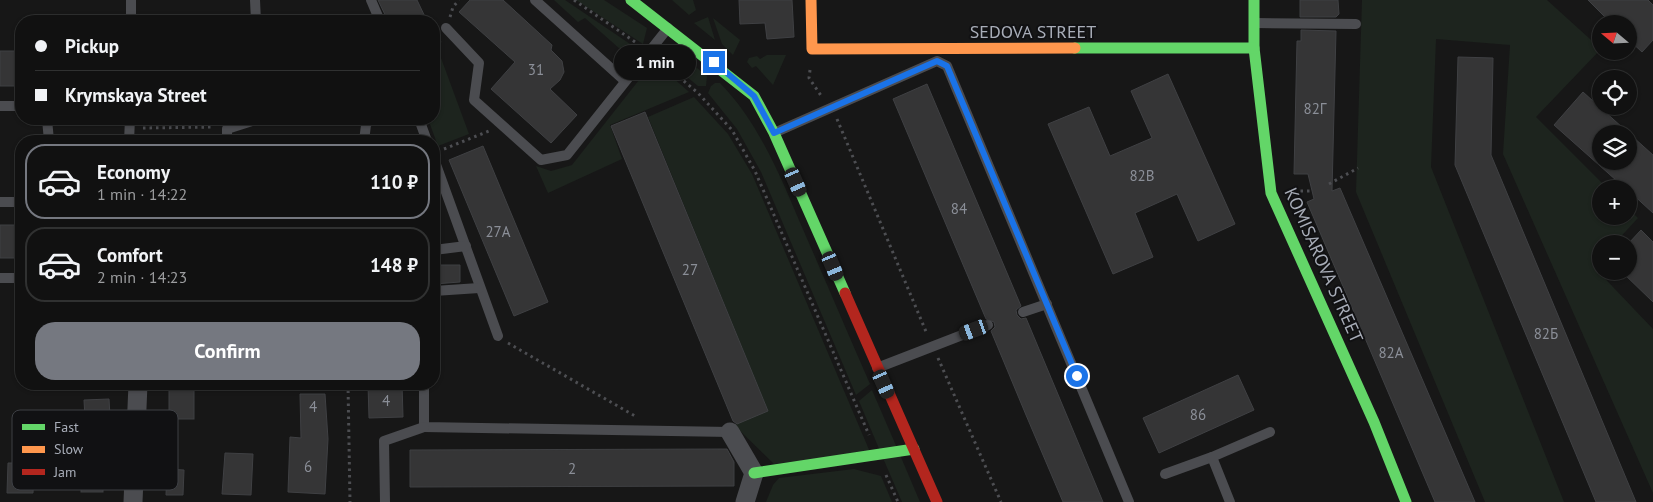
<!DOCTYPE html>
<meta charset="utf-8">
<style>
body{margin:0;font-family:"PT Sans",sans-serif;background:#1e1f1f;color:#f1f3f6;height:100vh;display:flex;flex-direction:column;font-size:19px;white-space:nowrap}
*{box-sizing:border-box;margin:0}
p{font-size:16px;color:#9c9d9f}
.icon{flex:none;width:28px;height:28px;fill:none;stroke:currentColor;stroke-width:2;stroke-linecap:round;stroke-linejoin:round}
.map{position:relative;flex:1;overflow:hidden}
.drawer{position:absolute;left:15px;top:135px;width:425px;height:255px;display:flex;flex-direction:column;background:#111;border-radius:20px;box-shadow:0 1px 4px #0004,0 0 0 1px #303131}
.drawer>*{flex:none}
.hud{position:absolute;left:15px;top:15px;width:425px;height:110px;border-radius:20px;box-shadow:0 1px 4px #0004,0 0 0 1px #303131;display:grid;align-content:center;height:110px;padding:0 20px;background:#111}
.needle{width:32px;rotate:289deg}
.fabs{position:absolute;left:1592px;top:15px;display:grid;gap:10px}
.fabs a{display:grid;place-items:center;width:45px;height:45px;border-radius:50%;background:#111;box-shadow:0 1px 4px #0004,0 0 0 1px #303131;font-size:25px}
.end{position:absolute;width:22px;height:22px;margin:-11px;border:6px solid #1a73e8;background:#fff;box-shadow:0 0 0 2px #fff}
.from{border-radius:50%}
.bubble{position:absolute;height:35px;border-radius:18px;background:#111;box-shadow:0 1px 4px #0004,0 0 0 1px #303131;font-size:16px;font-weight:600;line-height:35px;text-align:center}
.car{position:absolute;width:15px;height:30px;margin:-15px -8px;border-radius:6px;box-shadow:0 0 4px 1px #0007;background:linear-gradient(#222 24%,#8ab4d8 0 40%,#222 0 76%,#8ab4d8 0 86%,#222 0)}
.hud b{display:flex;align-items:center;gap:18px;height:48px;font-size:19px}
.hud b+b{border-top:1px solid #303131}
.hud i{width:12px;height:12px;background:#f1f3f6}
ul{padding:9px 0 0;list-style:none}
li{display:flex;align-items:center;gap:15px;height:75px;margin:0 10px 8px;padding:0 10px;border:2px solid #303131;border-radius:20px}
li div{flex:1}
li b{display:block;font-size:19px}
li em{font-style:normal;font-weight:600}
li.selected{border-color:#757880}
li>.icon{width:45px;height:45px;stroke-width:1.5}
.button{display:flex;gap:10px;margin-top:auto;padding:10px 20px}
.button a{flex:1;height:58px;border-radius:20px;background:#757880;color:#fff;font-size:20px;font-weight:600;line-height:58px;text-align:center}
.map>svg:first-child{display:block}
</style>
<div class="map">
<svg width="1653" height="502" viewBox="0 0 1653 502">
<rect width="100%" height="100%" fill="#171717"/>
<!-- green -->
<g fill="#1d241e">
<polygon points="554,0 565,0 636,48 629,57 585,18 578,22"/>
<polygon points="576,0 604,0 647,28 643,44"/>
<polygon points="672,0 693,0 696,10 689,15"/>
<polygon points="1362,0 1547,0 1601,49 1536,117 1608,189 1601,189 1601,216 1629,216 1629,209 1638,218 1614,244 1601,244 1601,257 1593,266 1653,329 1653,493 1503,154 1510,45 1436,39 1431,167 1564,502 1485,502 1356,192"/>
<polygon points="708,17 715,40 694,23"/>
<polygon points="713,18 740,40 733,55 722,44"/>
<polygon points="667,44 707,76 706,86 698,86 660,55 662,45"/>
<polygon points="767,55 786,55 773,85 756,66 752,68 747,62 749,58 757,56 760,59"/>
<polygon points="441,58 469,134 438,146 428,119 434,119 434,61"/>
<polygon points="654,61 689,92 610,125 622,159 548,193 536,166 551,171 572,165"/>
<path d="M715 83H720C761 125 782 181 805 234 827 284 848 334 870 384L856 395 761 172 737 129 708 93 711 86Z"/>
<polygon points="694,97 728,134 752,174 870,452 774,464 734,425 768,411 648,117"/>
<polygon points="872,390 897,448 880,451 859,401"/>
<polygon points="900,455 920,502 902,502 883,458"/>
<polygon points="854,469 881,476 892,502 766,502 773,485 779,478"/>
</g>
<!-- building -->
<g fill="#353536" stroke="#3f4043" fill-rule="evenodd">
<polygon points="378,0 417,0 427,21 388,21"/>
<polygon points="470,0 503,0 552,45 551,50 562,61 564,72 560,80 550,89 577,115 551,143 491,89 515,62 459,12"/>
<polygon points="739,0 792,0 794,37 767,39 765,23 740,24"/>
<polygon points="1300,0 1338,0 1339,14 1336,17 1300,17"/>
<polygon points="1588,0 1648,0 1653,5 1653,40 1642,52 1629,40 1629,24 1612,24"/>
<polygon points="1301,30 1336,31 1332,191 1340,188 1475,502 1435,502 1307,202 1314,199 1308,174 1294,174 1297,41 1301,41"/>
<rect x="0" y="51" width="21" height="35"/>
<polygon points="1458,57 1493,58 1491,155 1636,502 1596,502 1455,165"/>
<polygon points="1168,74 1235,224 1198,241 1177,194 1135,213 1153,257 1113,274 1048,124 1089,107 1110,156 1152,138 1131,91"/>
<polygon points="927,84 1021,306 1016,310 1017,315 1021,319 1026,318 1103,502 1063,502 1026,415 991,331 995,327 994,322 986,319 893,99"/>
<path d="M1583 92 1653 155V213L1629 191V189H1626L1554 125ZM1601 134H1629V161H1601Z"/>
<polygon points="645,112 768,411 737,424 733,421 611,126"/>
<polygon points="483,146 548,302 514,316 449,160"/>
<rect x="0" y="225" width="21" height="33"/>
<polygon points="1641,230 1653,242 1653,302 1621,271 1629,271 1628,244"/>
<polygon points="434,265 460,265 460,282 434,284"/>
<polygon points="1238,375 1254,410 1159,453 1143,418"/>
<polygon points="368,384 402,384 403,417 369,418"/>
<rect x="169" y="387" width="25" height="32"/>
<polygon points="300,394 325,394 328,439 325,494 288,492 290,437 301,438"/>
<polygon points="109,399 110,417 85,418 84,400"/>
<polygon points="727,449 734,462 734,486 410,487 410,450"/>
<polygon points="225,453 253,454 251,495 222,494"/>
<polygon points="8,463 34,463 33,493 7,493"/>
<polygon points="167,469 184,470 183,495 166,495"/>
<rect x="81" y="473" width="22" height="19"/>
</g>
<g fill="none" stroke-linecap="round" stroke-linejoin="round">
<!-- path -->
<g stroke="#4d4e52" stroke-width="3" stroke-dasharray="2.5 4" stroke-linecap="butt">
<polyline points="574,0 638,44"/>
<polyline points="450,17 453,7 459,0"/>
<polyline points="434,54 440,41"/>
<polyline points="659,60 698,93 732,130 755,171 869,435"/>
<polyline points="810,70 809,78 822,97"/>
<polyline points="837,119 927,334"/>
<polyline points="143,128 214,127"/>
<polyline points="444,149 489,131"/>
<polyline points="1329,184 1358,168"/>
<polyline points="1294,191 1312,191"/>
<polyline points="508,343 635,416"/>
<polyline points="938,358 1001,502"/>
<polyline points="348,384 350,502"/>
<polyline points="886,475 898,502"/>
</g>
<!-- lane -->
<g stroke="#4b4c50" stroke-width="10">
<polyline points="255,0 256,21"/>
<polyline points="371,0 380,21"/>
<polyline points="535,0 625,81"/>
<polyline points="131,21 131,0"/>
<polyline points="1255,23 1356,24"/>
<polyline points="446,28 479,63 474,100 541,160 567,155 668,28"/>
<polyline points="0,106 21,106"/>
<polyline points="47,119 49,141"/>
<polyline points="419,119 427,141"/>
<polyline points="774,133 937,61 947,66 1129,502"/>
<polyline points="129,141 130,119"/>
<polyline points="227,141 227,129 258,119"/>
<polyline points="364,141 366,125 370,119"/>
<polyline points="434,159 498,336"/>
<polyline points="0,202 21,202"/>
<polyline points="434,250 466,246"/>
<polyline points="0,278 21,278"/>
<polyline points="434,291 479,288"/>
<polyline points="1023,312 1047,304"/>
<polyline points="877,368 988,325"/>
<polyline points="424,384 424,427 730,432"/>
<polyline points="1165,474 1212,457"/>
<polyline points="385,502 384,441 424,427"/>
<polyline points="1230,502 1212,457 1270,432"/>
</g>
<!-- street -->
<g stroke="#4b4c50" stroke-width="19">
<polyline points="730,432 754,473 745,502"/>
<polyline points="133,502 138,384"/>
</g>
<!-- fast -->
<g stroke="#63d668" stroke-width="11">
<polyline points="631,0 754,96 774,133 845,293"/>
<polyline points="1254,0 1254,48 1271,193 1374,422 1406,502"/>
<polyline points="1075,48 1254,48"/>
<polyline points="754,473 914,449"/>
</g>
<!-- slow -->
<polyline stroke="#ff974d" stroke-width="11" points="811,0 812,49 1075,48"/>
<!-- jam -->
<polyline stroke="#b3261e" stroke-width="11" points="845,293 937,502"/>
</g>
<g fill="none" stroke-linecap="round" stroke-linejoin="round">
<!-- route -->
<polyline stroke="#1a73e8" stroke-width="6" points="714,62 754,96 774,133 937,61 947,66 1077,376"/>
</g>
<g text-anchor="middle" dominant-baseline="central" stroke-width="4" stroke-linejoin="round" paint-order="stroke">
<!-- number labels -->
<g font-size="15" fill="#8b8f98">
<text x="536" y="69">31</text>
<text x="1315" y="108">82Г</text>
<text x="1142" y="175">82В</text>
<text x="959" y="208">84</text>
<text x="498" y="231">27А</text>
<text x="690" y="269">27</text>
<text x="1546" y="333">82Б</text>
<text x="1391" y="352">82А</text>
<text x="386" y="400">4</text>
<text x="313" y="406">4</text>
<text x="1198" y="414">86</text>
<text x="308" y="466">6</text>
<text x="572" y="468">2</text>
</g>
<!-- street labels -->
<g font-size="18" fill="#a8adb8" stroke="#111113">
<text x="1033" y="31">SEDOVA STREET</text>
<text transform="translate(1324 265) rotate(66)">KOMISAROVA STREET</text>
</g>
</g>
<!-- legend -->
<rect x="12" y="410" width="166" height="80" rx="8" fill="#111113" stroke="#3e4045" stroke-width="1"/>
<rect x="22" y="424" width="23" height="6" fill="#63d668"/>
<rect x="22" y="446" width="23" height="7" fill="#ff974d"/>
<rect x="22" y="469" width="23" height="6" fill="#b3261e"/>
<g font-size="14" fill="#a8adb8">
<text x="54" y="432">Fast</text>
<text x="54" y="454">Slow</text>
<text x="54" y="477">Jam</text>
</g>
</svg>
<div class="fabs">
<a><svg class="needle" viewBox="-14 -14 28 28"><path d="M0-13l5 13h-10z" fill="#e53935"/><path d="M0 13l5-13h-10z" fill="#9c9d9f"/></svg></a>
<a><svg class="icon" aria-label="locate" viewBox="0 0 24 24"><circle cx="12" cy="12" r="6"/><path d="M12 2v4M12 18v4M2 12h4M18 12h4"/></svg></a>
<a><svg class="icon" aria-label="layers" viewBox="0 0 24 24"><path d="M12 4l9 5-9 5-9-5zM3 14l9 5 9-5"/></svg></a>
<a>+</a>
<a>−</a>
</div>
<i class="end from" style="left:1077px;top:376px"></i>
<i class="end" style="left:714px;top:62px"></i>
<div class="bubble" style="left:614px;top:45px;width:82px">1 min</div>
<i class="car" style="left:796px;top:182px;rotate:156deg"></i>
<i class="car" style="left:833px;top:266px;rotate:157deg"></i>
<i class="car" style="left:974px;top:330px;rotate:250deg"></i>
<i class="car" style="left:884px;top:384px;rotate:156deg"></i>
<div class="hud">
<b><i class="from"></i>Pickup</b>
<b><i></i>Krymskaya Street</b>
</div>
<section class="drawer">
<ul>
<li class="selected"><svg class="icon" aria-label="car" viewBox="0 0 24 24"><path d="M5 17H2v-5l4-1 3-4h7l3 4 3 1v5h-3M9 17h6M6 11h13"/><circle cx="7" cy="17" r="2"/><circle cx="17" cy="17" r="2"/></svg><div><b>Economy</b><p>1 min · 14:22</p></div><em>110 ₽</em></li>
<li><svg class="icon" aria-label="car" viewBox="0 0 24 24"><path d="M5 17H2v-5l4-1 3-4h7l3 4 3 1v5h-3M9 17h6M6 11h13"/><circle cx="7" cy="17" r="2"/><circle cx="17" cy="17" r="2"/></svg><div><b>Comfort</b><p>2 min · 14:23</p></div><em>148 ₽</em></li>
</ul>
<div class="button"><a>Confirm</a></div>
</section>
</div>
